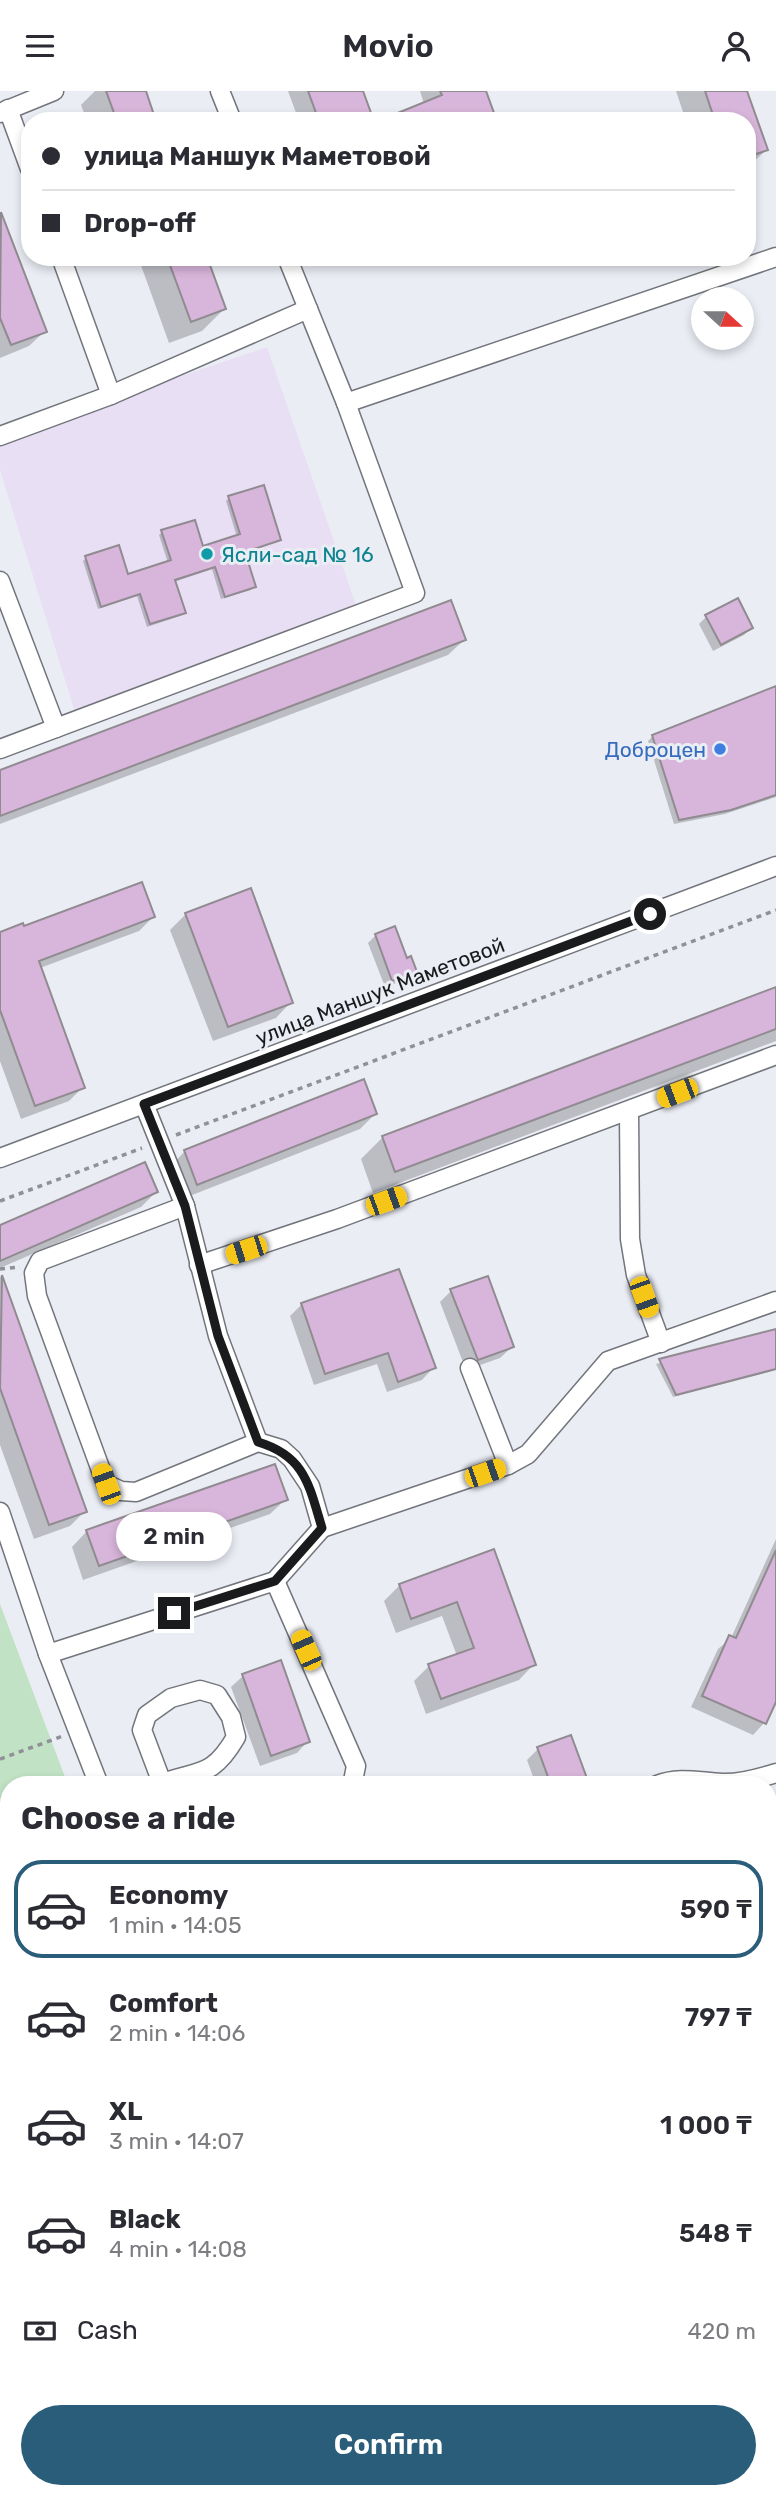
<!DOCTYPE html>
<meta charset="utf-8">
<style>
body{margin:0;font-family:Rubik,sans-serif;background:#f2f2f3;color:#2b2b33;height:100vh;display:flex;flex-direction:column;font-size:26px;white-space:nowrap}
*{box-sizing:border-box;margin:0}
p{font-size:23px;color:#7c7c81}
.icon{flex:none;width:38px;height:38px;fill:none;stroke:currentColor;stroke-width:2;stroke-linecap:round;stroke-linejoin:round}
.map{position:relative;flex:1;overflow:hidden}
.drawer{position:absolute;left:0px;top:1685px;width:777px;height:723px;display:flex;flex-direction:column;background:#fff;border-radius:28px 28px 0 0;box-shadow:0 4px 10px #0003}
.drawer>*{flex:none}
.hud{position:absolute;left:21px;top:21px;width:735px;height:154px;border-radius:28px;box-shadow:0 4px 10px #0003;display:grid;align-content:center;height:154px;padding:0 21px;background:#fff}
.needle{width:46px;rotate:111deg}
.tools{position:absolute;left:691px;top:196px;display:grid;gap:14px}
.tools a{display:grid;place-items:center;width:63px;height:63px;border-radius:50%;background:#fff;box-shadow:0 4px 10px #0003;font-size:35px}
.end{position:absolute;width:32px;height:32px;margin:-16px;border:9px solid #1a1b1d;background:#fff;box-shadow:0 0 0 4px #fff}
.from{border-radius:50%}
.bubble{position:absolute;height:49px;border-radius:24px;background:#fff;box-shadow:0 4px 10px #0003;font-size:23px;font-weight:600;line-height:49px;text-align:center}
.car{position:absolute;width:21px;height:42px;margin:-21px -10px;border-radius:9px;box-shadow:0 0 5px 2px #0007;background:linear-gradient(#f5c518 24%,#345 0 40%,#f5c518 0 76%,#345 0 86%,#f5c518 0)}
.hud b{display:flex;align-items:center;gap:24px;height:66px;font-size:26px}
.hud b+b{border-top:2px solid #e1e1e2}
.hud i{width:18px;height:18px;background:#2b2b33}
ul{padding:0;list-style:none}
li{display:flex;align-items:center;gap:21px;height:98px;margin:0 14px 10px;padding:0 7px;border:4px solid transparent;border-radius:28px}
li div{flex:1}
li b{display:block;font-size:26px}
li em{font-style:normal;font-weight:600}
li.selected{border-color:#2a5d7a}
li>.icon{width:63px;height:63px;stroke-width:1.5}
h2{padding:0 21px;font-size:32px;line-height:84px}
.pay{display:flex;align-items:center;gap:18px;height:77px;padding:0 21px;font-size:26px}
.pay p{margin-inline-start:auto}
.cta{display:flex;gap:14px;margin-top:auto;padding:14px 21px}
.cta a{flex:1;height:80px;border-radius:42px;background:#2a5d7a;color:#fff;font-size:28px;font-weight:600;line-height:80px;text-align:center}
header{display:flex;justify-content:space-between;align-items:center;height:91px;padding:0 21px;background:#fff;font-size:32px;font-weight:600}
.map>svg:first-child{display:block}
</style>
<header><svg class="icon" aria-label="menu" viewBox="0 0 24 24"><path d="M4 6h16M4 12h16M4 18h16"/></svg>Movio<svg class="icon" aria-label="person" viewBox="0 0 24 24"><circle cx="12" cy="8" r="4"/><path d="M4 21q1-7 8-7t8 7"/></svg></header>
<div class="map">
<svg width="776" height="2407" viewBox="0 0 776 2407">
<rect width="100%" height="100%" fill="#eaedf4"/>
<!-- education -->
<polygon fill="#e8dff4" points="267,256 357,517 75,621 0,379 0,347"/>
<!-- green -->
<polygon fill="#c1e2c4" points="0,1513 68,1694 9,1694 9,2322 0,2326"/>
<!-- shadow -->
<g fill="#0003">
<polygon points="95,0 144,0 155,30 87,30 81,14"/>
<polygon points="288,0 361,0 372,30 299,30"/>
<polygon points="420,0 484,0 495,30 378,30 424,13"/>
<polygon points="676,0 745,0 766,59 747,77 747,30 686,30"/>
<polygon points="0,123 45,240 29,255 0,267"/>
<polygon points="138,166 205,166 224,218 202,240 169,252"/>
<polygon points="229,407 279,449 244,463 254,495 251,499 221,508 212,478 174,491 184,522 180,525 147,536 137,505 98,518 83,470 86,467 127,485 168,472 159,444 162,441 202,457 237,446 226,410"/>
<polygon points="706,526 751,537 744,544 713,560 699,533"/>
<polygon points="464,549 448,564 0,733 0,681"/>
<polygon points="776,597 776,706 725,723 674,733 648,650 653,645"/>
<polygon points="141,793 153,826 139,840 40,877 83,996 69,1010 21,1028 0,970 0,843"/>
<polygon points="186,823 291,911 276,927 213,950 170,839"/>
<polygon points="376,844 415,880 408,888 385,896 368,852"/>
<polygon points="776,898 776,950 373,1102 361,1068 383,1046"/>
<polygon points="375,1023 360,1038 182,1108 170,1076 185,1060"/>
<polygon points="156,1101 141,1116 0,1177 0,1136"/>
<polygon points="0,1184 85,1420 70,1435 34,1448 0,1354"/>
<polygon points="451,1200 512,1256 500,1267 466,1279 440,1211"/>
<polygon points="302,1213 433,1277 422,1289 387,1301 377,1273 314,1294 290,1225"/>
<polygon points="776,1240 776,1279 673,1306 656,1273"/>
<polygon points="286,1408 270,1423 83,1489 72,1456 87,1440"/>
<polygon points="776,1448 776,1607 764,1632 753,1644 691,1616 718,1558 731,1547"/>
<polygon points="493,1460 534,1573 519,1589 426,1623 414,1590 429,1575 457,1565 442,1525 396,1542 384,1510 400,1494"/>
<polygon points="243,1585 308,1650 297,1662 260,1675 231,1596"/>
<polygon points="538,1658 586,1689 581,1694 536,1694 527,1669"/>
<polygon points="776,1761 776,1816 768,1819 768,1764"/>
<polygon points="776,1976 776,2031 768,2033 768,1978"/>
<polygon points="0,2135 9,2156 9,2196 0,2199"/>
<polygon points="776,2243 776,2302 768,2305 768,2246"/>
<polygon points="425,2399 574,2399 553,2407 425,2407"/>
</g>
<!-- building -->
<g fill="#d8b5da" stroke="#908b90" stroke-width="2">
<polygon points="106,0 146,0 156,30 117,30"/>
<polygon points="308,0 363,0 374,30 319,30"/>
<polygon points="440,0 486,0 497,30 378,30 442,4"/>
<polygon points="705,0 747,0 768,59 747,66 747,30 715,30"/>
<polygon points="1,121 47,241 11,254 0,227"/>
<polygon points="167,166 207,166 226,218 191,231"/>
<polygon points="264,394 281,449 245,461 256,496 225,506 215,476 175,489 186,522 150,533 140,503 101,516 85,465 119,454 128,483 171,469 161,439 195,429 203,455 240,443 228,405"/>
<polygon points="738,507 753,537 721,554 705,524"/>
<polygon points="451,509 466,549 0,725 0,679"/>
<polygon points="776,595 776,704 731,719 679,729 652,644"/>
<polygon points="142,791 155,826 39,870 85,997 35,1015 0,919 0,841 23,832 24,835"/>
<polygon points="251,797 293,912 228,936 185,822"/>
<polygon points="395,835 407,867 411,865 417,881 392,890 375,843"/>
<polygon points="776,896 776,938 395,1081 382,1045"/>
<polygon points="364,988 377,1023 197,1094 184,1059"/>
<polygon points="145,1071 158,1101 0,1170 0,1134"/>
<polygon points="399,1178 436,1277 398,1291 388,1262 325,1283 301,1212"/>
<polygon points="2,1184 87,1421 49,1434 0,1297"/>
<polygon points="488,1185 514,1256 478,1269 450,1198"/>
<polygon points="776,1238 776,1278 676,1304 659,1268"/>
<polygon points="275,1373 288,1409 99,1475 86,1439"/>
<polygon points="494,1458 536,1574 441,1608 428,1573 474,1557 457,1511 411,1528 399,1493"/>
<polygon points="776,1459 776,1611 766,1633 702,1605 729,1544 736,1547"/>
<polygon points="281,1569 310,1651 271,1665 242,1583"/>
<polygon points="571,1644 588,1690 576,1694 551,1694 537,1656"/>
</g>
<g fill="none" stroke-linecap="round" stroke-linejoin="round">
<!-- minor casing -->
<g stroke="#72757b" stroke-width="21">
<g id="minor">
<polyline points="220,0 232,30"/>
<polyline points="8,18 30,78"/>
<polyline points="0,22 54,0"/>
<polyline points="61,166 111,304"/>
<polyline points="287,166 346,312 776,166"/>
<polyline points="0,345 111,304 308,218"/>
<polyline points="0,490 56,637"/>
<polyline points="0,658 415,502 346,312"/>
<polyline points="144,1013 185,1115 40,1170 34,1182 37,1205 106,1393 121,1400 136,1401 258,1351 281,1358 292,1368 310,1395 322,1437 275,1490"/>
<polyline points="629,1020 630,1148 636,1184 661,1252"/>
<polyline points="0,1067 776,775"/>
<polyline points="185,1115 218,1245 258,1351"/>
<polyline points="199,1174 337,1128 776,964"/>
<polyline points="470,1277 508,1374"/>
<polyline points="0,1421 48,1563 99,1694"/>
<polyline points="322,1437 508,1374 528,1363 608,1270 776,1210"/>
<polyline points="48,1563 275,1490 356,1675 353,1690 349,1694"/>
<path d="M157 1694C198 1678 211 1689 236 1646L231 1626 217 1604 200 1599 171 1607 147 1624 142 1639 162 1692"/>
<path d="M657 1694C679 1685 699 1691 722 1692 739 1693 760 1687 776 1682"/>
<polyline points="768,1817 776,1814"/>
<polyline points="768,1943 776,1941"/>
<polyline points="768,2083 776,2080"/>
<polyline points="768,2307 776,2304"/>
<polyline points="774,2359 776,2367"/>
<polyline points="0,2374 9,2370"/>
<polyline points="114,2399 117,2407"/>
<polyline points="247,2399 249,2407"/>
<polyline points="358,2399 361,2407"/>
<polyline points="715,2407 720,2399"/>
</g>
</g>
<!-- path -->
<g stroke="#8f9196" stroke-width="3.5" stroke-dasharray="5 5" stroke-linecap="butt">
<polyline points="176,1044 776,819"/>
<polyline points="0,1110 142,1057"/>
<polyline points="0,1178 20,1176"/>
<polyline points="0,1668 63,1645"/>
<polyline points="0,1749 9,1746"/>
<polyline points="0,1891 9,1915"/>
<polyline points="0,2029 9,2025"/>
<polyline points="0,2301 9,2301"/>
<polyline points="0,2310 9,2306"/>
</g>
<!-- minor -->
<use href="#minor" stroke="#fff" stroke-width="18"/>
</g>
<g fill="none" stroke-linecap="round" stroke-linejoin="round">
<!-- route -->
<path stroke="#1a1b1d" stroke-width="9" d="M174 1522 275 1490 322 1437C309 1394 305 1365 258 1351L218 1245 185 1115 144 1013 650 823"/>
</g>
<!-- markers -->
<circle fill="#0f9aa8" stroke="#eaedf4" stroke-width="2.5" cx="207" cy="463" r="7"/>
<circle fill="#3f7fe0" stroke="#eaedf4" stroke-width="2.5" cx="720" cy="658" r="7"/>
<g text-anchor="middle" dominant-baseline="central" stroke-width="6" stroke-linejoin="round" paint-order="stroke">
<!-- culture labels -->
<g font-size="21" fill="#0d838f" stroke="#eaedf4" text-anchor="start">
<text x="221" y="463">Ясли-сад № 16</text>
</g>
<!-- shop labels -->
<g font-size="21" fill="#366cbe" stroke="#eaedf4" text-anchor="end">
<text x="706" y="658">Доброцен</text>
</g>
<!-- street labels -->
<g font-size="21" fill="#1a1b1d" stroke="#eaedf4">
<text transform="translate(380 900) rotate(-21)">улица Маншук Маметовой</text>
</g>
</g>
</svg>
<div class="tools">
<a><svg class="needle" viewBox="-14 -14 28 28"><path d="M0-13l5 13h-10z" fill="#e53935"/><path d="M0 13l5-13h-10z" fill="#7c7c81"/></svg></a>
</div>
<i class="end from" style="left:650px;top:823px"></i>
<i class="end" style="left:174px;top:1522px"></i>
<div class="bubble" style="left:116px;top:1421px;width:116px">2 min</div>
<i class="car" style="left:677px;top:1002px;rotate:249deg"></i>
<i class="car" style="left:386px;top:1110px;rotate:70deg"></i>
<i class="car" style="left:246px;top:1159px;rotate:252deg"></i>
<i class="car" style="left:644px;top:1206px;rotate:160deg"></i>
<i class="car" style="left:485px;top:1382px;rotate:71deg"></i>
<i class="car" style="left:106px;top:1393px;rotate:340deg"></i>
<i class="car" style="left:306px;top:1559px;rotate:336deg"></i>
<div class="hud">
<b><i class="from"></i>улица Маншук Маметовой</b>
<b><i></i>Drop-off</b>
</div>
<section class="drawer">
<h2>Choose a ride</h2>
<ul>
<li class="selected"><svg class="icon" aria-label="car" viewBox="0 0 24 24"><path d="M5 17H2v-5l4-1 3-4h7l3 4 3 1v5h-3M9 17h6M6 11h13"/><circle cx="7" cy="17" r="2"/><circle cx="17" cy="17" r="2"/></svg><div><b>Economy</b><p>1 min · 14:05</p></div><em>590 ₸</em></li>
<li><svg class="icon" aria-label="car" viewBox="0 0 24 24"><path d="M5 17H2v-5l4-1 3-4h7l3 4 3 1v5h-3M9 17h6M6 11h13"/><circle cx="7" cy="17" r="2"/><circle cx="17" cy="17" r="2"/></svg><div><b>Comfort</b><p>2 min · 14:06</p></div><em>797 ₸</em></li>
<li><svg class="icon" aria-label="car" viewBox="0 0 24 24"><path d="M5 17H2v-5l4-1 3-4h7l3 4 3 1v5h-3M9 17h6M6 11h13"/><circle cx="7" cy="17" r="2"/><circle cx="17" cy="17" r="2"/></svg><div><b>XL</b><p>3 min · 14:07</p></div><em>1 000 ₸</em></li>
<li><svg class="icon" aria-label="car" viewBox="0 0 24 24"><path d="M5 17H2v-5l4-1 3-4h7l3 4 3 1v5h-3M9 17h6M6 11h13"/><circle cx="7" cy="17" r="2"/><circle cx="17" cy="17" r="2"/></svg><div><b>Black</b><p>4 min · 14:08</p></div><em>548 ₸</em></li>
</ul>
<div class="pay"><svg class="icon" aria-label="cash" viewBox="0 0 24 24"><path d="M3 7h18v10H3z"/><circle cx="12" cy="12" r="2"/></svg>Cash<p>420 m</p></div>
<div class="cta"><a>Confirm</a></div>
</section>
</div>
